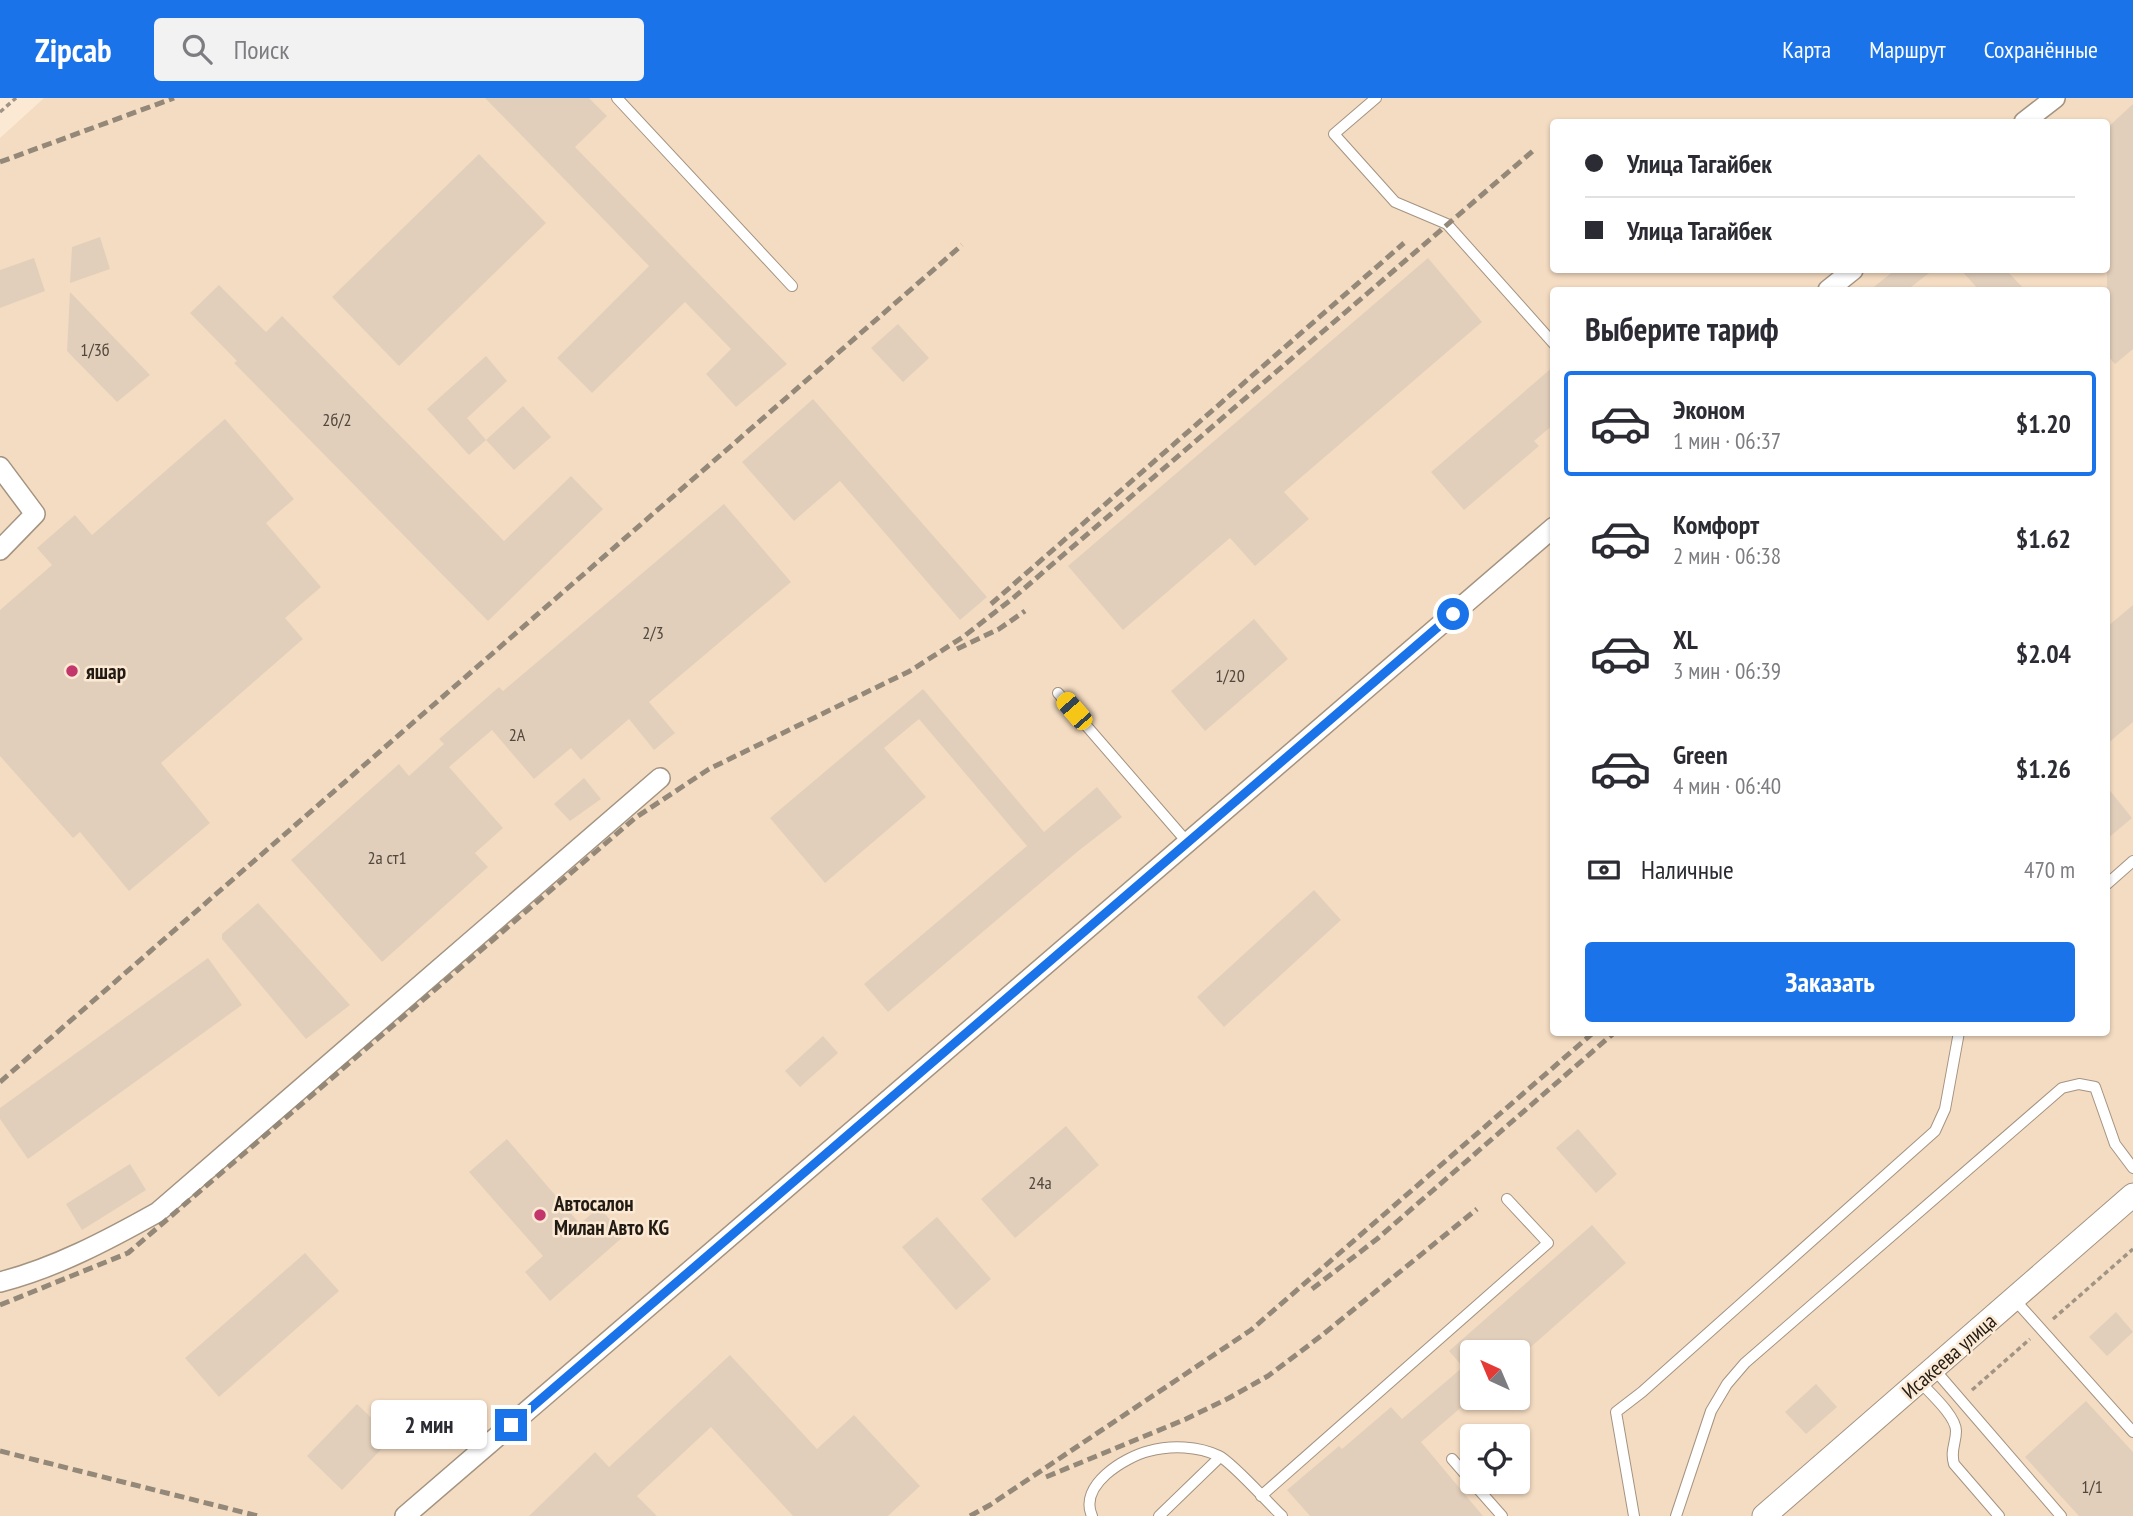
<!DOCTYPE html>
<html lang="ru">
<meta charset="utf-8">
<style>
body{margin:0;font-family:"PT Sans Narrow",sans-serif;background:#f2f2f3;color:#2b2b33;height:100vh;display:flex;flex-direction:column;font-size:26px;white-space:nowrap}
*{box-sizing:border-box;margin:0}
p{font-size:23px;color:#7c7c81}
.icon{flex:none;width:38px;height:38px;fill:none;stroke:currentColor;stroke-width:2;stroke-linecap:round;stroke-linejoin:round}
.map{position:relative;flex:1;overflow:hidden}
.details{position:absolute;left:1550px;top:189px;width:560px;height:749px;display:flex;flex-direction:column;background:#fff;border-radius:7px;box-shadow:0 2px 5px #0004}
.details>*{flex:none}
.top-card{position:absolute;left:1550px;top:21px;width:560px;height:154px;border-radius:7px;box-shadow:0 2px 5px #0004;display:grid;align-content:center;height:154px;padding:0 35px;background:#fff}
.needle{width:46px;rotate:316deg}
.controls{position:absolute;left:1460px;top:1242px;display:grid;gap:14px}
.controls a{display:grid;place-items:center;width:70px;height:70px;border-radius:7px;background:#fff;box-shadow:0 2px 5px #0004;font-size:35px}
.end{position:absolute;width:32px;height:32px;margin:-16px;border:9px solid #1a73e8;background:#fff;box-shadow:0 0 0 4px #fff}
.from{border-radius:50%}
.bubble{position:absolute;height:49px;border-radius:7px;background:#fff;box-shadow:0 2px 5px #0004;font-size:23px;font-weight:800;line-height:49px;text-align:center}
.car{position:absolute;width:21px;height:42px;margin:-21px -10px;border-radius:9px;box-shadow:0 0 5px 2px #0007;background:linear-gradient(#f5c518 24%,#345 0 40%,#f5c518 0 76%,#345 0 86%,#f5c518 0)}
.top-card b{display:flex;align-items:center;gap:24px;height:66px;font-size:26px}
.top-card b+b{border-top:2px solid #e1e1e2}
.top-card i{width:18px;height:18px;background:#2b2b33}
ul{padding:0;list-style:none}
li{display:flex;align-items:center;gap:21px;height:105px;margin:0 14px 10px;padding:0 21px;border:4px solid transparent;border-radius:7px}
li div{flex:1}
li b{display:block;font-size:26px}
li em{font-style:normal;font-weight:800}
li.on{border-color:#1a73e8}
li>.icon{width:63px;height:63px;stroke-width:1.5}
h2{padding:0 35px;font-size:32px;line-height:84px}
.pay{display:flex;align-items:center;gap:18px;height:77px;padding:0 35px;font-size:26px}
.pay p{margin-inline-start:auto}
.primary-button{display:flex;gap:14px;margin-top:auto;padding:14px 35px}
.primary-button a{flex:1;height:80px;border-radius:7px;background:#1a73e8;color:#fff;font-size:28px;font-weight:800;line-height:80px;text-align:center}
header{display:flex;align-items:center;gap:42px;box-sizing:border-box;height:98px;padding:0 35px;background:#1a73e8;color:#fff}
header strong{font-size:33px}
nav{display:flex;gap:38px;margin-inline-start:auto;font-size:24px}
.search{width:490px;height:63px;background:#f2f2f3;display:flex;align-items:center;gap:18px;box-sizing:border-box;padding:0 24px;border-radius:7px;color:#7c7c81;font-size:26px}
.map>svg:first-child{display:block}
</style>
<header>
<strong>Zipcab</strong>
<div class="search"><svg class="icon" aria-label="search" viewBox="0 0 24 24"><circle cx="10" cy="10" r="6"/><path d="M15 15l6 6"/></svg>Поиск</div>
<nav><a>Карта</a><a>Маршрут</a><a>Сохранённые</a></nav>
</header>
<div class="map">
<svg width="2133" height="1418" viewBox="0 0 2133 1418">
<rect width="100%" height="100%" fill="#fbe9d4"/>
<!-- built -->
<path fill="#f4dcc2" fill-rule="evenodd" d="M44 0H2133V1418H0V40ZM1554 24H2107V172H1554ZM1554 192H2107V934H1554ZM1472 1255H1517V1300H1472ZM1472 1339H1517V1384H1472Z"/>
<!-- building -->
<g fill="#e2cfbb">
<polygon points="485,0 589,0 607,18 575,49 787,266 736,309 706,276 731,251 685,204 592,295 557,260 649,168"/>
<polygon points="2133,6 2133,251 2115,266 2107,257 2107,30"/>
<polygon points="479,56 546,125 399,268 332,199"/>
<polygon points="100,139 110,171 70,185 72,149"/>
<polygon points="34,160 45,193 0,210 0,172"/>
<polygon points="1428,160 1482,224 1284,394 1309,421 1255,468 1230,440 1123,532 1068,468"/>
<polygon points="1895,172 1933,172 1907,192 1870,192"/>
<polygon points="1961,172 2006,172 2025,192 1979,192"/>
<polygon points="219,187 266,234 282,218 504,443 571,378 603,411 488,523 234,265 237,263 190,215"/>
<polygon points="70,194 150,277 117,304 67,253"/>
<polygon points="898,226 929,260 903,284 871,250"/>
<polygon points="486,258 507,283 467,320 486,342 469,357 427,311"/>
<polygon points="1554,268 1554,326 1534,343 1539,348 1464,412 1431,374"/>
<polygon points="813,301 987,499 960,522 840,383 794,423 742,364"/>
<polygon points="523,308 551,339 514,372 486,342"/>
<polygon points="225,321 294,401 266,425 321,489 285,520 303,541 161,665 210,725 129,793 80,734 73,740 0,658 0,512 52,467 37,450 75,417 92,437"/>
<polygon points="724,406 791,484 649,604 675,635 654,652 629,621 581,662 571,650 534,681 492,632 449,669 503,730 475,755 488,769 382,864 291,762 399,666 409,678 444,646 439,641 499,589 503,593"/>
<polygon points="2133,507 2133,624 2107,646 2107,529"/>
<polygon points="1254,521 1288,561 1205,633 1171,593"/>
<polygon points="923,591 1044,734 1097,689 1122,719 1077,754 888,914 864,886 1027,748 919,621 884,650 926,699 825,785 770,720"/>
<polygon points="584,680 601,701 570,723 554,706"/>
<polygon points="2107,689 2132,720 2107,741"/>
<polygon points="1314,792 1341,822 1224,929 1197,899"/>
<polygon points="258,805 350,907 306,941 222,841 222,836"/>
<polygon points="208,860 242,907 28,1061 0,1021 0,1010"/>
<polygon points="823,938 838,955 800,989 785,973"/>
<polygon points="1066,1028 1099,1067 1015,1140 981,1101"/>
<polygon points="1578,1031 1617,1076 1596,1095 1556,1050"/>
<polygon points="507,1041 580,1126 599,1109 624,1138 550,1203 525,1174 543,1158 469,1074"/>
<polygon points="130,1066 146,1092 82,1132 66,1106"/>
<polygon points="937,1119 991,1181 956,1212 902,1149"/>
<polygon points="1592,1127 1626,1165 1524,1255 1472,1255 1472,1300 1421,1344 1483,1418 1310,1418 1287,1392 1339,1348 1342,1351 1391,1309 1402,1321 1463,1269 1449,1253"/>
<polygon points="305,1155 339,1193 219,1299 185,1260"/>
<polygon points="2116,1214 2133,1234 2107,1258 2089,1239"/>
<polygon points="730,1257 817,1351 854,1317 920,1388 888,1418 793,1418 711,1329 637,1398 657,1418 529,1418 595,1354 609,1369"/>
<polygon points="1816,1286 1837,1309 1806,1336 1785,1314"/>
<polygon points="2086,1303 2133,1354 2133,1418 2079,1418 2025,1359"/>
<polygon points="357,1306 392,1340 342,1392 307,1358"/>
</g>
<g fill="none" stroke-linecap="round" stroke-linejoin="round">
<!-- service casing -->
<g stroke="#a49380" stroke-width="12">
<g id="service">
<polyline points="617,0 792,188"/>
<polyline points="1376,0 1334,36 1395,104 1447,126 1554,246"/>
<polyline points="1058,595 1188,745"/>
<polyline points="2107,786 2133,763"/>
<polyline points="2014,1201 2133,1334"/>
<polyline points="1934,1271 2061,1418"/>
<path d="M1920 1284C1930 1295 1956 1318 1956 1333 1956 1346 1950 1352 1954 1366L1999 1418"/>
<polyline points="1452,1361 1472,1384"/>
<polyline points="1472,1384 1502,1418"/>
<polyline points="1261,1398 1548,1145 1507,1101"/>
<path d="M1092 1418C1078 1387 1125 1359 1149 1353 1171 1347 1198 1348 1219 1358 1233 1365 1268 1405 1282 1418"/>
<polyline points="1159,1418 1220,1359"/>
<polyline points="1634,1418 1616,1314 1642,1294 1935,1033 1945,1011 1959,934"/>
<polyline points="1676,1418 1711,1313 1727,1286 1745,1265 2062,990 2079,986 2095,989 2115,1046 2133,1070"/>
</g>
</g>
<!-- minor casing -->
<g stroke="#a49380" stroke-width="22">
<g id="minor">
<polyline points="2024,24 2055,0"/>
<polyline points="1828,192 1853,172"/>
<polyline points="0,369 35,416 0,452"/>
<path d="M0 1184C55 1170 108 1142 158 1114L660 680"/>
<polyline points="405,1418 1554,429"/>
</g>
</g>
<!-- tertiary casing -->
<g stroke="#a49380" stroke-width="25">
<polyline id="tertiary" points="1764,1418 2133,1097"/>
</g>
<!-- path -->
<g stroke="#a19484" stroke-width="3.5" stroke-dasharray="5 3.5" stroke-linecap="butt">
<polyline points="0,14 16,0"/>
<polyline points="2053,1221 2133,1151"/>
<polyline points="1972,1292 2030,1241"/>
</g>
<!-- service -->
<use href="#service" stroke="#fff" stroke-width="10"/>
<!-- minor -->
<use href="#minor" stroke="#fff" stroke-width="19"/>
<!-- tertiary -->
<use href="#tertiary" stroke="#fff" stroke-width="23"/>
<!-- rail -->
<g stroke="#948879" stroke-width="5" stroke-dasharray="10 5" stroke-linecap="butt">
<polyline points="0,64 174,0"/>
<polyline points="991,506 1404,145"/>
<polyline points="957,551 999,531 1025,513"/>
<polyline points="0,984 962,147"/>
<polyline points="1312,1191 1377,1141 1615,934"/>
<polyline points="0,1207 128,1155 635,720 709,671 910,573 963,539 1012,501 1534,52"/>
<polyline points="0,1353 258,1418"/>
<polyline points="1046,1379 1186,1321 1229,1300 1268,1278 1321,1238 1477,1111"/>
<polyline points="970,1418 990,1407 1251,1232 1594,934"/>
</g>
</g>
<g fill="none" stroke-linecap="round" stroke-linejoin="round">
<!-- route -->
<polyline stroke="#1a73e8" stroke-width="9" points="511,1327 1453,516"/>
</g>
<!-- markers -->
<g fill="#c2366b" stroke="#fbe9d4" stroke-width="2.5">
<circle cx="72" cy="573" r="7"/>
<circle cx="540" cy="1117" r="7"/>
</g>
<g text-anchor="middle" dominant-baseline="central" stroke-width="5" stroke-linejoin="round" paint-order="stroke">
<!-- number labels -->
<g font-size="18" fill="#51483d">
<text x="95" y="251">1/3б</text>
<text x="337" y="321">2б/2</text>
<text x="653" y="534">2/3</text>
<text x="1230" y="577">1/20</text>
<text x="517" y="636">2А</text>
<text x="387" y="759">2а ст1</text>
<text x="1040" y="1084">24а</text>
<text x="2092" y="1388">1/1</text>
</g>
<!-- poi labels -->
<g font-size="21" font-weight="bold" fill="#211b13" stroke="#fbe9d4" text-anchor="start">
<text x="86" y="573">яшар</text>
<text x="554" y="1105">Автосалон<tspan x="554" dy="24">Милан Авто KG</tspan></text>
</g>
<!-- street labels -->
<g font-size="21" fill="#211b13" stroke="#fbe9d4">
<text transform="translate(1949 1258) rotate(-41)">Исакеева улица</text>
</g>
</g>
</svg>
<div class="controls">
<a><svg class="needle" viewBox="-14 -14 28 28"><path d="M0-13l5 13h-10z" fill="#e53935"/><path d="M0 13l5-13h-10z" fill="#7c7c81"/></svg></a>
<a><svg class="icon" aria-label="locate" viewBox="0 0 24 24"><circle cx="12" cy="12" r="6"/><path d="M12 2v4M12 18v4M2 12h4M18 12h4"/></svg></a>
</div>
<i class="end from" style="left:1453px;top:516px"></i>
<i class="end" style="left:511px;top:1327px"></i>
<div class="bubble" style="left:371px;top:1302px;width:116px">2 мин</div>
<i class="car" style="left:1074px;top:613px;rotate:319deg"></i>
<div class="top-card">
<b><i class="from"></i>Улица Тагайбек</b>
<b><i></i>Улица Тагайбек</b>
</div>
<section class="details">
<h2>Выберите тариф</h2>
<ul>
<li class="on"><svg class="icon" aria-label="car" viewBox="0 0 24 24"><path d="M5 17H2v-5l4-1 3-4h7l3 4 3 1v5h-3M9 17h6M6 11h13"/><circle cx="7" cy="17" r="2"/><circle cx="17" cy="17" r="2"/></svg><div><b>Эконом</b><p>1 мин · 06:37</p></div><em>$1.20</em></li>
<li><svg class="icon" aria-label="car" viewBox="0 0 24 24"><path d="M5 17H2v-5l4-1 3-4h7l3 4 3 1v5h-3M9 17h6M6 11h13"/><circle cx="7" cy="17" r="2"/><circle cx="17" cy="17" r="2"/></svg><div><b>Комфорт</b><p>2 мин · 06:38</p></div><em>$1.62</em></li>
<li><svg class="icon" aria-label="car" viewBox="0 0 24 24"><path d="M5 17H2v-5l4-1 3-4h7l3 4 3 1v5h-3M9 17h6M6 11h13"/><circle cx="7" cy="17" r="2"/><circle cx="17" cy="17" r="2"/></svg><div><b>XL</b><p>3 мин · 06:39</p></div><em>$2.04</em></li>
<li><svg class="icon" aria-label="car" viewBox="0 0 24 24"><path d="M5 17H2v-5l4-1 3-4h7l3 4 3 1v5h-3M9 17h6M6 11h13"/><circle cx="7" cy="17" r="2"/><circle cx="17" cy="17" r="2"/></svg><div><b>Green</b><p>4 мин · 06:40</p></div><em>$1.26</em></li>
</ul>
<div class="pay"><svg class="icon" aria-label="cash" viewBox="0 0 24 24"><path d="M3 7h18v10H3z"/><circle cx="12" cy="12" r="2"/></svg>Наличные<p>470 m</p></div>
<div class="primary-button"><a>Заказать</a></div>
</section>
</div>
